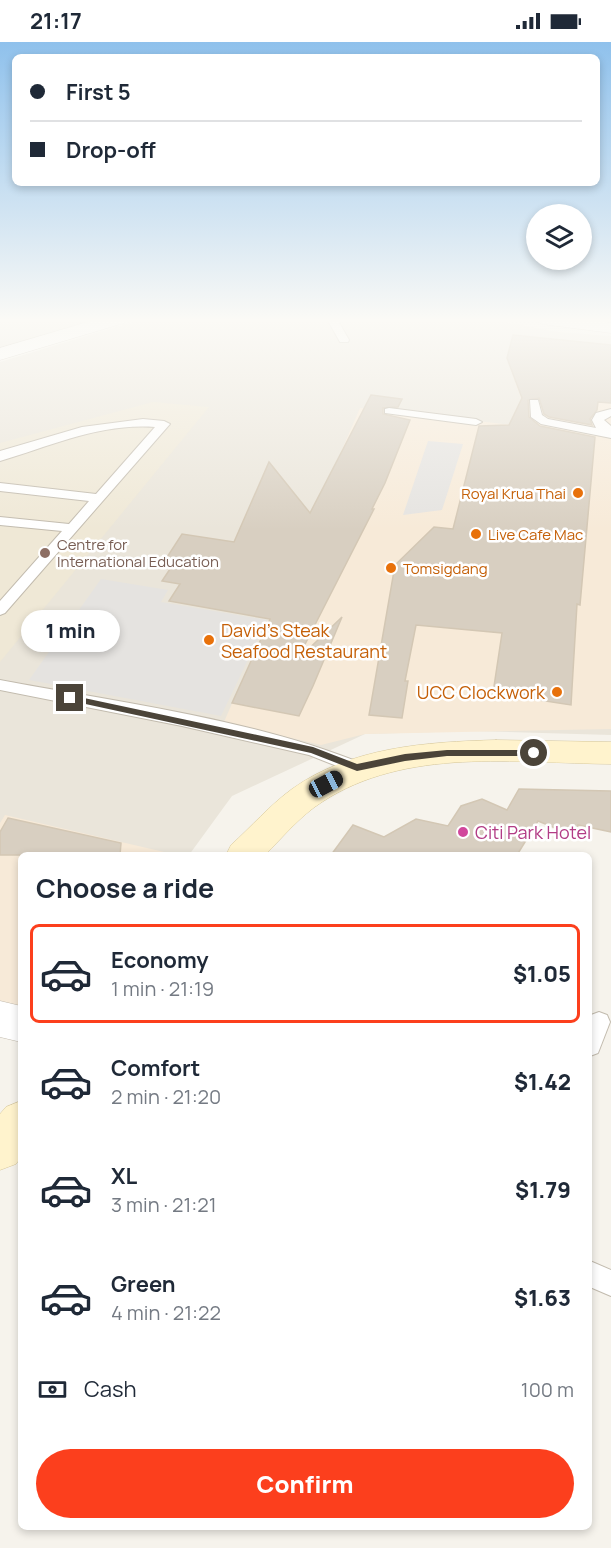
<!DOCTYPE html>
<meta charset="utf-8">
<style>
body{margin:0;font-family:Manrope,sans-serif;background:#f2f2f3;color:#1f2937;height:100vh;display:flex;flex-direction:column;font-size:22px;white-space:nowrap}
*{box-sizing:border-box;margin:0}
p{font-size:20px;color:#747a83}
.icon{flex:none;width:33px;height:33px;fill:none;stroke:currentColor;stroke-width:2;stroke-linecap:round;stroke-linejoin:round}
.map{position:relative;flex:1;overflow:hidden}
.side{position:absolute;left:18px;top:810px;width:574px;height:678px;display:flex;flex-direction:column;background:#fff;border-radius:9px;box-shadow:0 3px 9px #0003}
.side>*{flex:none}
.banner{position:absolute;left:12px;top:12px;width:588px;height:132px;border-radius:9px;box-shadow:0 3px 9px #0003;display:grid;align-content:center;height:132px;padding:0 18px;background:#fff}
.tools{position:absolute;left:526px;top:162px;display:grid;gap:12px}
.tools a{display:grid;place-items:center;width:66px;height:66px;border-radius:50%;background:#fff;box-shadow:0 3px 9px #0003;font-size:30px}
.end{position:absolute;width:27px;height:27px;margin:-14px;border:8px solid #4b4439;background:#fff;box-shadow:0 0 0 3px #fff}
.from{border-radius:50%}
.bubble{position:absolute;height:42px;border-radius:21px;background:#fff;box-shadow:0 3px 9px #0003;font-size:20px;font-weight:800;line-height:42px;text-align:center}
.car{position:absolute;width:18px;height:36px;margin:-18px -9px;border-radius:8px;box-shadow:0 0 4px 2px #0007;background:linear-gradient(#222 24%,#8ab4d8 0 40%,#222 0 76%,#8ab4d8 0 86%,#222 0)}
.banner b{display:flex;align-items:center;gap:21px;height:57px;font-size:22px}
.banner b+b{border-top:2px solid #e0e1e3}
.banner i{width:15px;height:15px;background:#1f2937}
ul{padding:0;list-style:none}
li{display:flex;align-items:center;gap:18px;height:99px;margin:0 12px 9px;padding:0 6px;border:3px solid transparent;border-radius:9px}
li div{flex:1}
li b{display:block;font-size:22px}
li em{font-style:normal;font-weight:800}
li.selected{border-color:#fc3f1d}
li>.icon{width:54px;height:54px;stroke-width:1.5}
h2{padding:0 18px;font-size:27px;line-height:72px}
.pay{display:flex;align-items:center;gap:15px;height:66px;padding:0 18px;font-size:22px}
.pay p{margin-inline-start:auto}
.button{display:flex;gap:12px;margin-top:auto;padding:12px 18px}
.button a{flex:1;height:69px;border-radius:36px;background:#fc3f1d;color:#fff;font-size:24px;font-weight:800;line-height:69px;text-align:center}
.status{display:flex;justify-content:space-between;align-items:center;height:42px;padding:0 30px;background:#fff;direction:ltr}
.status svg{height:16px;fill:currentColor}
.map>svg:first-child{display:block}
</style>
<div class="status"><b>21:17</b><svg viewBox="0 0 49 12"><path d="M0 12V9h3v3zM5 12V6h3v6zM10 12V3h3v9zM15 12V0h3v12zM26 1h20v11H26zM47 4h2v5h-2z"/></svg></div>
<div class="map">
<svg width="611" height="1506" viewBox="0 0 611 1506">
<rect width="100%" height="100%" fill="#f6f3ec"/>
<!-- residential -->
<g fill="#eae5da">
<polygon points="0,277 99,277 0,307"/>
<polygon points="143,277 489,277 558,290 611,294 611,693 471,689 365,692 232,754 189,813 21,813 0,968 0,320"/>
</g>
<!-- commercial -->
<g fill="#f7ead8">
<polygon points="514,293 611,303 611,687 365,692 321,703 224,680 360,366 531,385 507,317"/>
<polygon points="5,773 177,813 21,813 21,972 0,968 0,781"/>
</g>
<!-- education -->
<polygon fill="#efe8d6" points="153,360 209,365 0,620 0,401"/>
<!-- parking -->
<g fill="#e5e3e0">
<polygon points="428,399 463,402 442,468 403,473"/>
<polygon points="101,537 168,548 161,560 267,578 221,674 29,638"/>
</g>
<!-- building -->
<g fill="#d8cfc1" stroke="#d3c7b4" stroke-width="1.5">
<polygon points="513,293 611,303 611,361 598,360 597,368 590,377 592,383 549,375 544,372 539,356 528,358 529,375 540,384 595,395 580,563 577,562 571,663 493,651 502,591 416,583 405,639 408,639 402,676 369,673 395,523 434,485 453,487 479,384 509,383 522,356 507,316"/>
<polygon points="371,353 402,357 398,365 383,366 383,372 410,378 385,441 372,467 374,467 297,618 342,575 313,644 299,674 232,661 270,577 169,559 180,542 162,539 172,524 162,523 182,492 234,500 269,420 310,471"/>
<polygon points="519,747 611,749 611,790 578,783 575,794 538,779 517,813 331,813 353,783 384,795 416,777 448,784 461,764 482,757 507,768"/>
<polygon points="8,776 121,801 120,813 0,813 0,790"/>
</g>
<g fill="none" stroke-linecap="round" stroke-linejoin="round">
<!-- service casing -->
<g stroke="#c2bbae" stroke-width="2">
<g id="service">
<polygon points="327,277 337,277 349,298 348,300 340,300"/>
<polygon points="530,358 538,358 542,373 548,377 596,386 592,378 596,371 611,367 611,374 604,378 611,384 611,396 541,382 531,375"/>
<polygon points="389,366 476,377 482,380 476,383 385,371 385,367"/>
<path d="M143 377 164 379 170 382 5 571 0 573V559L62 489 0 483V475L69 482 89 459 0 449V441L96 452 155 385C100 381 51 404 0 419V409L82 385Z"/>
<path d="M0 638C117 660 253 677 363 722L366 726 363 730 357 732 309 713 182 684 0 648Z"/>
<polygon points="599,970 607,973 610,980 598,1011 590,1014 590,977 591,973"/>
<polygon points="590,1219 611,1228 611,1254 590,1245"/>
</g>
</g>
<!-- minor casing -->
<g stroke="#c2bbae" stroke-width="1">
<g id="minor">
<polygon points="98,277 127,277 124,281 0,318 0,306"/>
<polygon points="533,277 584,277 611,281 611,291 542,282"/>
<polygon points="0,959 21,964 21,1000 0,995"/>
</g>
</g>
<!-- secondary casing -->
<g stroke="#d6c79b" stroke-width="1">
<g id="secondary">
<path d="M496 698 611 700V722C516 721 406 705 322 760 300 774 283 795 265 813H226L231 803C251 785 270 763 292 747 351 705 426 700 496 698Z"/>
<polygon points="21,1059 21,1115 16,1122 0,1128 0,1072 6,1065"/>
</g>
</g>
<!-- service -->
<use href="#service" fill="#fff" fill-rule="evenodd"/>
<!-- minor -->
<use href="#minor" fill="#fff" fill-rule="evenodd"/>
<!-- secondary -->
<use href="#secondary" fill="#fff3cd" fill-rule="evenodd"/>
</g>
<!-- sky -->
<linearGradient id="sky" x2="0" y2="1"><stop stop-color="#8fc1ec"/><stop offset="0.57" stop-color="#fbfaf6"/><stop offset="1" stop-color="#fbfaf6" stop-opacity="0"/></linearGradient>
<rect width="611" height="488" fill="url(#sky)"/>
<!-- route -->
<polygon fill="#4b4439" points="70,653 313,705 357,722 405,712 447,708 534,708 539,711 534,714 447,714 405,719 357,729 311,711 67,658 67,654"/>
<!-- markers -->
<g fill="#e8710a" stroke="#fff" stroke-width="2">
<circle cx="578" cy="451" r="6"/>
<circle cx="476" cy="492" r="6"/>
<circle cx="391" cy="526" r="6"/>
<circle cx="209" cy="598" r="6"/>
<circle cx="557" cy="650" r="6"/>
</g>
<circle fill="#8d6e63" stroke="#fff" stroke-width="2" cx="45" cy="511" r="6"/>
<circle fill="#d1479c" stroke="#fff" stroke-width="2" cx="463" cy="790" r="6"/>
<g text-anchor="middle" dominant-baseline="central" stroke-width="5" stroke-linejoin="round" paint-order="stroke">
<!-- far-food labels -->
<g font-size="15" fill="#c56008" stroke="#fff" text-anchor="start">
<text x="566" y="451" text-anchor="end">Royal Krua Thai</text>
<text x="488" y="492">Live Cafe Mac</text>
<text x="403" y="526">Tomsigdang</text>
</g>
<!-- far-education labels -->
<g font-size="15" fill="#785e54" stroke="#fff" text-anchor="start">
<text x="57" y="502">Centre for<tspan x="57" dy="17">International Education</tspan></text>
</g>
<!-- food labels -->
<g font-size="18" fill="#c56008" stroke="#fff" text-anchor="start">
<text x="221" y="588">David's Steak<tspan x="221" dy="21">Seafood Restaurant</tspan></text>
<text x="545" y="650" text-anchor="end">UCC Clockwork</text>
</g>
<!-- hotel labels -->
<g font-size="18" fill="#b23c85" stroke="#fff" text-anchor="start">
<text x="475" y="790">Citi Park Hotel</text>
</g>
</g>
</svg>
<div class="tools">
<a><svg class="icon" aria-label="layers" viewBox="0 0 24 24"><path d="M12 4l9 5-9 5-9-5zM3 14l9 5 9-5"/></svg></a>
</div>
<i class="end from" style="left:534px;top:711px"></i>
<i class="end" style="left:70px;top:656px"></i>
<div class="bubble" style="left:21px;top:568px;width:99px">1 min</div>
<i class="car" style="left:326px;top:742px;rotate:62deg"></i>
<div class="banner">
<b><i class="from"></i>First 5</b>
<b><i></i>Drop-off</b>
</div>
<section class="side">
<h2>Choose a ride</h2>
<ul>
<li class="selected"><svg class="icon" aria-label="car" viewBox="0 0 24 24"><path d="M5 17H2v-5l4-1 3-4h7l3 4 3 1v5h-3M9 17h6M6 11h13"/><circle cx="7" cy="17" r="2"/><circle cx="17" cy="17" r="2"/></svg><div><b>Economy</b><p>1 min · 21:19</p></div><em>$1.05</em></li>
<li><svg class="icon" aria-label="car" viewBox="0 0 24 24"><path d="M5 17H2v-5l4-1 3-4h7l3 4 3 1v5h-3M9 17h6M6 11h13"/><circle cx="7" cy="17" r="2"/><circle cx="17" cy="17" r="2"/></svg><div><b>Comfort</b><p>2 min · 21:20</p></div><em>$1.42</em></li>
<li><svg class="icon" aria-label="car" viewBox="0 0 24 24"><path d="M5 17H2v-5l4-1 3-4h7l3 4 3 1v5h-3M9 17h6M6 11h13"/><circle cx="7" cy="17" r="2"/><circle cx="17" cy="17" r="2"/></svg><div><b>XL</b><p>3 min · 21:21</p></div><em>$1.79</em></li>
<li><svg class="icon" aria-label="car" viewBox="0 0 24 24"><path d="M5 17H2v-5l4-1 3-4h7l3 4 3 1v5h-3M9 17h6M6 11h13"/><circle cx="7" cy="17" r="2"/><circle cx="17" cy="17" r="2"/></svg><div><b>Green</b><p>4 min · 21:22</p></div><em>$1.63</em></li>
</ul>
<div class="pay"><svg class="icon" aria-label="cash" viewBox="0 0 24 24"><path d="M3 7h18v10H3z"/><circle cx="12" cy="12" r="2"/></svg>Cash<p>100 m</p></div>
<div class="button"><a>Confirm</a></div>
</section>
</div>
